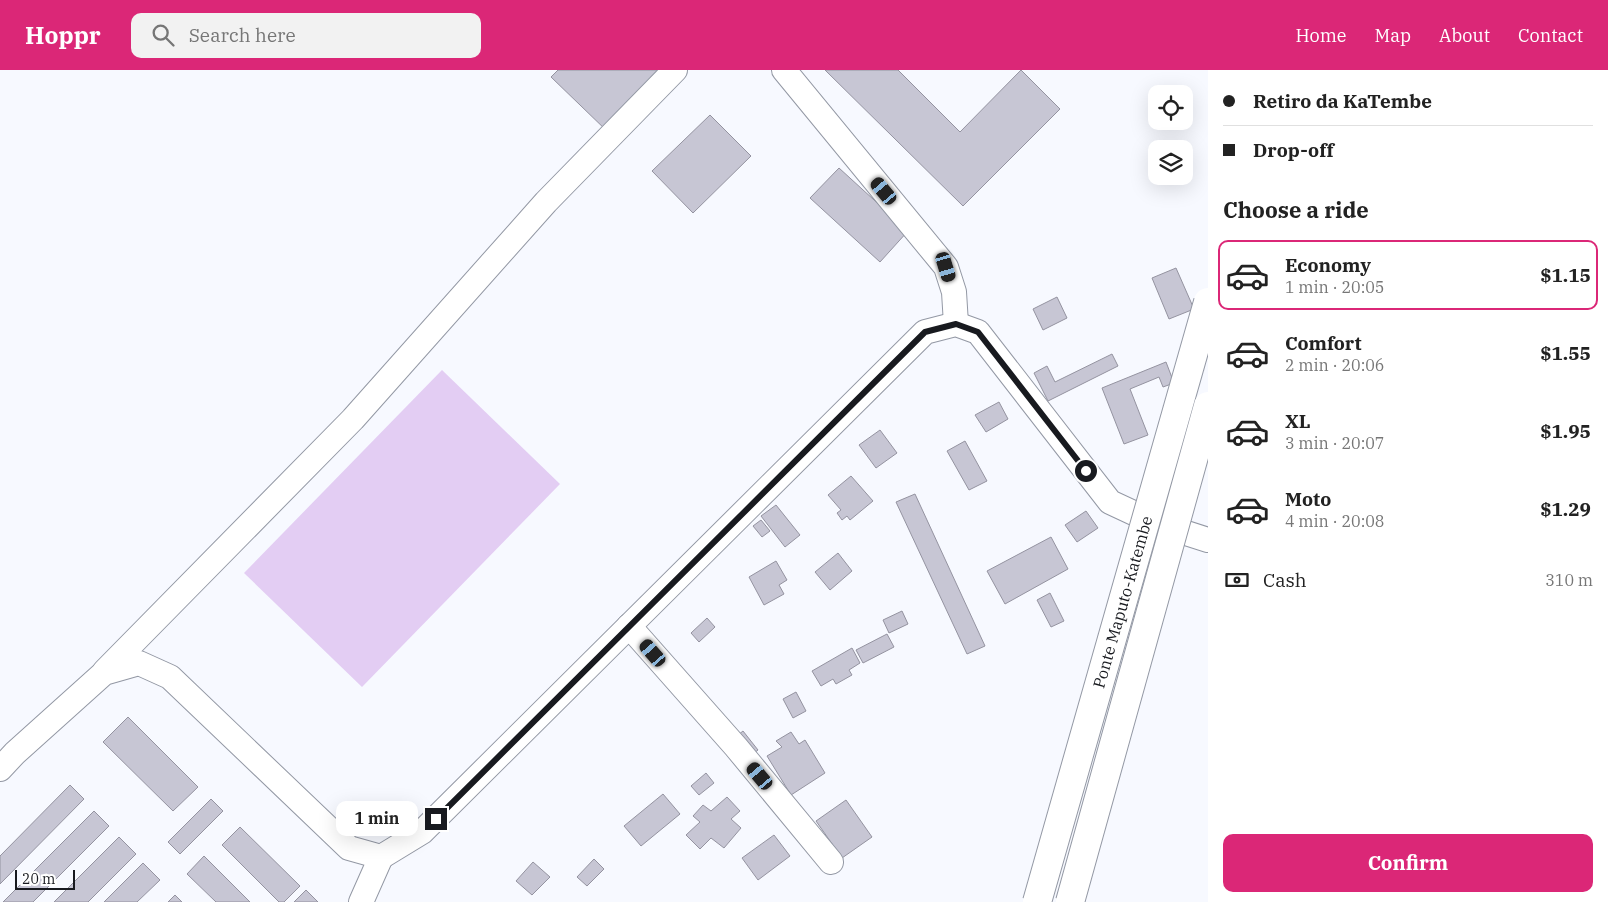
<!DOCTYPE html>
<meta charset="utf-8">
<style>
body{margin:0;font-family:"IBM Plex Serif",serif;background:#f2f2f2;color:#222;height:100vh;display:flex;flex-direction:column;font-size:19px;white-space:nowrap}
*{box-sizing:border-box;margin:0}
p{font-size:16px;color:#767676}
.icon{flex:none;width:28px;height:28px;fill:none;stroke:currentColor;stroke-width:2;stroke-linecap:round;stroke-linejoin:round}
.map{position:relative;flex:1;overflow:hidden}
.details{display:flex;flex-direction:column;background:#fff;width:400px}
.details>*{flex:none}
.top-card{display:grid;align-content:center;height:110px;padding:0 15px;background:#fff}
.controls{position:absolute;left:1148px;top:15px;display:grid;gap:10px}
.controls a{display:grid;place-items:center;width:45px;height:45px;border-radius:10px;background:#fff;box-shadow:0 5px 20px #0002;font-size:25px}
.scale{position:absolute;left:15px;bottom:12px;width:60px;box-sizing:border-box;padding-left:5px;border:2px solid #181a1f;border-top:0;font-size:14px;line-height:18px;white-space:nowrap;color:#181a1f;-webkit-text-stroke:4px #fff;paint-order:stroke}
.end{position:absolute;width:22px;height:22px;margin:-11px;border:6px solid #181a1f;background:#fff;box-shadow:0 0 0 2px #fff}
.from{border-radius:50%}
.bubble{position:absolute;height:35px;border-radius:10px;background:#fff;box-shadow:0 5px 20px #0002;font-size:16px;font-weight:800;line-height:35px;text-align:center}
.car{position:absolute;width:15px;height:30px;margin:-15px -8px;border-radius:6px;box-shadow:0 0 4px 1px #0007;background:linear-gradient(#222 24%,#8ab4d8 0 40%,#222 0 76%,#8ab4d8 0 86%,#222 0)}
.top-card b{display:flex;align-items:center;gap:18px;height:48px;font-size:19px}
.top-card b+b{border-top:1px solid #e0e0e0}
.top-card i{width:12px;height:12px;background:#222}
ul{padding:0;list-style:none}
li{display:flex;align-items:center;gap:15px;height:70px;margin:0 10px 8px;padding:0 5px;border:2px solid transparent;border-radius:10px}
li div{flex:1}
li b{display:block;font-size:19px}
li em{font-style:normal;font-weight:800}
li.selected{border-color:#db2777}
li>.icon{width:45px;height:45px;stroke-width:1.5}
h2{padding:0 15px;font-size:22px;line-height:60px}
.pay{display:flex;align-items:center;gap:12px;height:55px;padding:0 15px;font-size:19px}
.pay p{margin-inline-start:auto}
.cta{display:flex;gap:10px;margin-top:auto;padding:10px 15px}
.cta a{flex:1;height:58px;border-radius:10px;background:#db2777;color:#fff;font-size:20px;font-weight:800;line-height:58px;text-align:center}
header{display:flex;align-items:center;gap:30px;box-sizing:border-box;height:70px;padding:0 25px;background:#db2777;color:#fff}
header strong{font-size:24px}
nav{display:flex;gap:28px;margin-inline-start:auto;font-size:18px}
.search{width:350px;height:45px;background:#f2f2f2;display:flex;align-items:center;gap:12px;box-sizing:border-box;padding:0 18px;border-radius:10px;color:#767676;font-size:19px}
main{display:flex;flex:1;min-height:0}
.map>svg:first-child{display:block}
</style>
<header>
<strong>Hoppr</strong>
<div class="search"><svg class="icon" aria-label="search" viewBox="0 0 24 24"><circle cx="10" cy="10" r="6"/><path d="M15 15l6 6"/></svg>Search here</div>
<nav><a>Home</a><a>Map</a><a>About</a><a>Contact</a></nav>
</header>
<main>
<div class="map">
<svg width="1208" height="832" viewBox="0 0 1208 832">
<rect width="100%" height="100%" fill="#f7f9ff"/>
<!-- green -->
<polygon fill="#e3cdf3" points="442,300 560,414 362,617 244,503"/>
<!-- building -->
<g fill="#c7c6d4" stroke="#9493a0">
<polygon points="558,0 657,0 664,7 609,63 551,7"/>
<polygon points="825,0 898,0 960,62 1021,0 1060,39 963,136"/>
<polygon points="710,45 751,86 693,143 652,101"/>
<polygon points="839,98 908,161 880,192 810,128"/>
<polygon points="1176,198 1194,239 1169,249 1152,208"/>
<polygon points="1057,227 1067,248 1043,260 1033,239"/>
<polygon points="1112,284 1118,296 1048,331 1034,303 1047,296 1055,312"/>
<polygon points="1166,292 1174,313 1163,317 1159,307 1130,319 1148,365 1124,374 1102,318"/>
<polygon points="999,332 1008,349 986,362 975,345"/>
<polygon points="880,360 897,383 876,398 859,375"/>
<polygon points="965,371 987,411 969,420 947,381"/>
<polygon points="851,406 873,431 850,450 847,446 842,450 837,443 841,440 828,425"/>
<polygon points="915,424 985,576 967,584 896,432"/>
<polygon points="776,435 800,465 785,477 761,446"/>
<polygon points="1086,441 1098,458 1077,472 1065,455"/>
<polygon points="761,450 770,461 762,467 753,456"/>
<polygon points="1051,467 1068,499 1005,534 987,501"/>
<polygon points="838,483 852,501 830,520 815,502"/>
<polygon points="776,491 787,510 779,515 784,524 764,535 749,507"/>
<polygon points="1050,523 1064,551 1051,557 1037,530"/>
<polygon points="902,541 908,554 889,563 883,550"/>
<polygon points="707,548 715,557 699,572 691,563"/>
<polygon points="887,564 894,577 863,593 856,580"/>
<polygon points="852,578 860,593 849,600 852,605 836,614 833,609 821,616 812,601"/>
<polygon points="796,622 806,641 793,648 783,629"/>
<polygon points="128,647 198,717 173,741 103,672"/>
<polygon points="743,661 758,680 748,688 733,669"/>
<polygon points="791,662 799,674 805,670 825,703 791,725 767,686 782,677 776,671"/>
<polygon points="706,703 714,713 699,725 691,716"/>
<polygon points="70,715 84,729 0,814 0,786"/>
<polygon points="663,724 680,744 641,776 624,756"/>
<polygon points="727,727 740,741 731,749 741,758 724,778 711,768 700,779 686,765 700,752 693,746 703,735 711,741"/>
<polygon points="211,729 223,741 180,784 168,772"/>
<polygon points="846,730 872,767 842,788 816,751"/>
<polygon points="94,741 109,756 33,832 3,832"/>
<polygon points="240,757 300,816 284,832 279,832 222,775"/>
<polygon points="774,765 790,786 758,810 742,788"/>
<polygon points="119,767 136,784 88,832 54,832"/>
<polygon points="204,786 250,832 216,832 187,804"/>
<polygon points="594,789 604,799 587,816 577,807"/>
<polygon points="533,792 550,807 532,825 516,811"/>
<polygon points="143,793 160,810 137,832 104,832"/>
<polygon points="306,820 318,832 294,832"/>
<polygon points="175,825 182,832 168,832"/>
</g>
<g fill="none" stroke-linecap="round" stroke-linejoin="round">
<!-- minor casing -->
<g stroke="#9398a4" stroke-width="26">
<g id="minor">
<polyline points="784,0 946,197 954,222 956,254"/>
<polyline points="629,556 736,677 831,792"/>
<polyline points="105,601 353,349 546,132 675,0"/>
<polyline points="0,699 15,683 104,603 139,593 170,607 349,778 381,787 422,762 925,262 956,254 978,262 1110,432 1155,453 1208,470"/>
<polyline points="361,832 381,787"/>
</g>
</g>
<!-- minor -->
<use href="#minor" stroke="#fff" stroke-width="24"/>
<!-- highway-bridge casing -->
<g stroke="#9398a4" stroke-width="30" stroke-linecap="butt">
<g id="highway-bridge">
<path id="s1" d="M1037 832 1208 232"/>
<polyline points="1070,832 1208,336"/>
</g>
</g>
<!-- highway-bridge -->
<use href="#highway-bridge" stroke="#fff" stroke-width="28"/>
</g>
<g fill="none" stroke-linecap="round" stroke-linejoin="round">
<!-- route -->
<polyline stroke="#181a1f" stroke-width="6" points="436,749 925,262 956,254 978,262 1086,401"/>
</g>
<g text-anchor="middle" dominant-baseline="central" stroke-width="4" stroke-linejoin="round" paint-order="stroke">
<!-- street labels -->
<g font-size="16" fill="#181a1f" stroke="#fff">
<text stroke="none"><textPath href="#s1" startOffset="312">Ponte Maputo-Katembe</textPath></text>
</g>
</g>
</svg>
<div class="controls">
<a><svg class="icon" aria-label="locate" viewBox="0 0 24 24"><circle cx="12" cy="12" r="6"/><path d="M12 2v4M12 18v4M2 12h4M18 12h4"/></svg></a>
<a><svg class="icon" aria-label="layers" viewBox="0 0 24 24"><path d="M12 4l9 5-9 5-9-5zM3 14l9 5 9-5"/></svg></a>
</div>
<div class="scale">20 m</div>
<i class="end from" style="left:1086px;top:401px"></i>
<i class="end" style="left:436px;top:749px"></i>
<div class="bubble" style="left:336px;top:731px;width:82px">1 min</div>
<i class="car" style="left:884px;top:121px;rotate:320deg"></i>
<i class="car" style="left:946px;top:197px;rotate:163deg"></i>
<i class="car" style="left:653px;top:583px;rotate:319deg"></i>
<i class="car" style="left:760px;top:706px;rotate:320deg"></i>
</div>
<section class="details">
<div class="top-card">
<b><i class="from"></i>Retiro da KaTembe</b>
<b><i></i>Drop-off</b>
</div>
<h2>Choose a ride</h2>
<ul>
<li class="selected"><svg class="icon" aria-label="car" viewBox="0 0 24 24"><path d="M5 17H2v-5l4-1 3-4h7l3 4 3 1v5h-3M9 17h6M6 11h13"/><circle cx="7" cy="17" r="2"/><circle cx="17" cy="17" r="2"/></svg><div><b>Economy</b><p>1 min · 20:05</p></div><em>$1.15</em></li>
<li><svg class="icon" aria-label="car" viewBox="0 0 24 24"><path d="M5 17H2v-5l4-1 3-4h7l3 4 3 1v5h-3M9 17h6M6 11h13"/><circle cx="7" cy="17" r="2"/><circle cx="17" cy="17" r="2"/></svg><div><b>Comfort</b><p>2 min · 20:06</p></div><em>$1.55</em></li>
<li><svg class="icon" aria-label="car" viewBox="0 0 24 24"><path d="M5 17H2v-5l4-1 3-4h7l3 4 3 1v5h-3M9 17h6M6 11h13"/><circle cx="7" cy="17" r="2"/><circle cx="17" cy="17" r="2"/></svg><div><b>XL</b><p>3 min · 20:07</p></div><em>$1.95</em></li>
<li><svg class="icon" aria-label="car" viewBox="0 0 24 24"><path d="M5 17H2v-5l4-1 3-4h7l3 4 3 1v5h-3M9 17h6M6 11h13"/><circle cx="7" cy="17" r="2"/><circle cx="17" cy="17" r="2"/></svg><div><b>Moto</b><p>4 min · 20:08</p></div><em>$1.29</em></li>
</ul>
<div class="pay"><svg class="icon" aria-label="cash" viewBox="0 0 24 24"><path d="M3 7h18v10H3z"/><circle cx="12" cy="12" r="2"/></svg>Cash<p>310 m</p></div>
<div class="cta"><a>Confirm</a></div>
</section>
</main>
